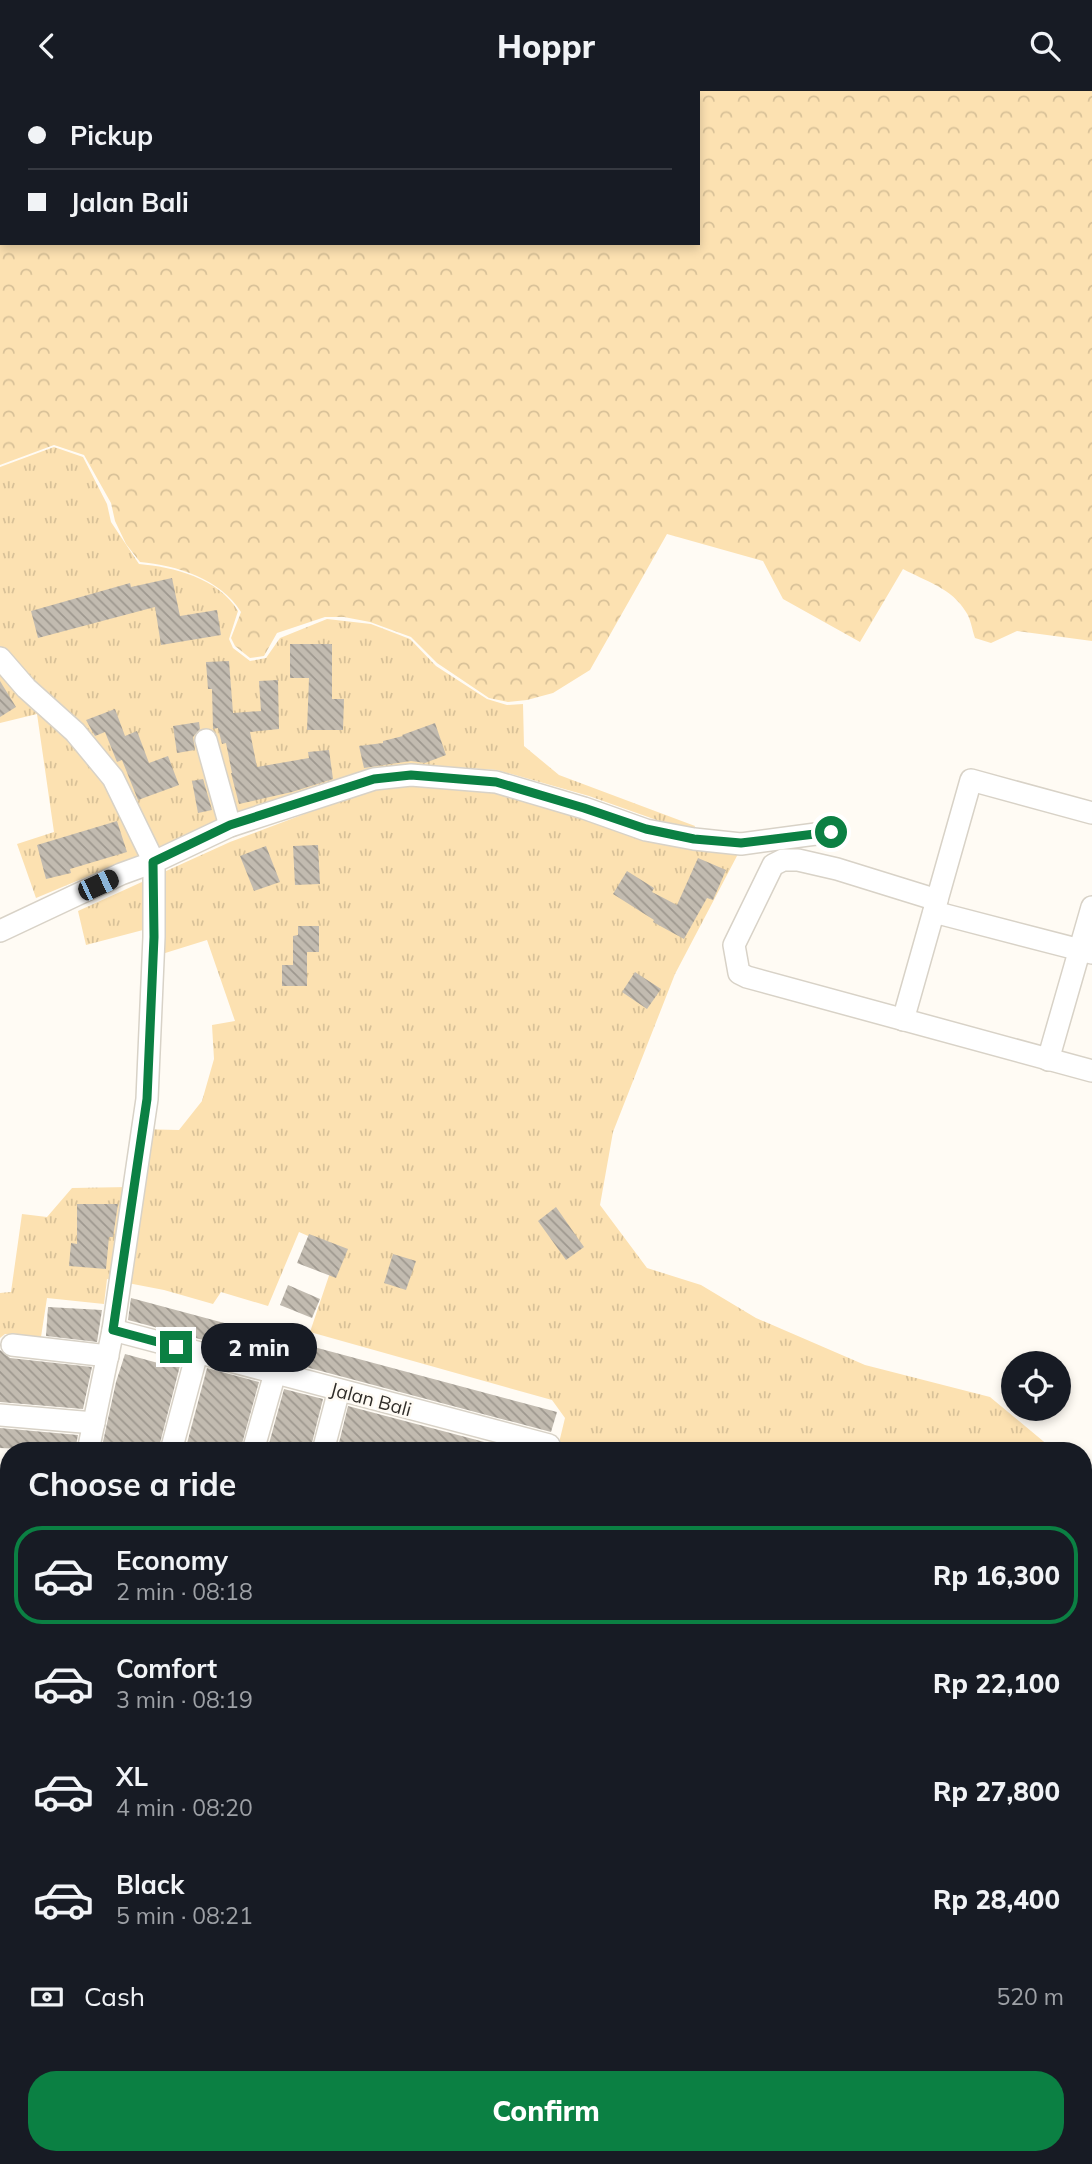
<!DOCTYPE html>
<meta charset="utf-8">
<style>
body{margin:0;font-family:Mulish,sans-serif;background:#242831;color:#f1f3f6;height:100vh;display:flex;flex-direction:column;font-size:26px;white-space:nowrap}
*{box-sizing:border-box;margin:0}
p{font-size:23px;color:#9ea1a6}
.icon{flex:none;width:38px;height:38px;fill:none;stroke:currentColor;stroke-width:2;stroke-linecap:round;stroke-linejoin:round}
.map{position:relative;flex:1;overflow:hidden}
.details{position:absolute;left:0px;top:1351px;width:1092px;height:723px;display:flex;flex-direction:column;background:#171b24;border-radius:28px 28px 0 0;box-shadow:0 4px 10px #0003}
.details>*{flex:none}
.banner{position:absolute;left:0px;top:0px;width:700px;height:154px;box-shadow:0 4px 10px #0003;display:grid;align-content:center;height:154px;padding:0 28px;background:#171b24}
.controls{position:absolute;left:1001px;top:1260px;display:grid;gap:14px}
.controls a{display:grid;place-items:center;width:70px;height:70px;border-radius:50%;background:#171b24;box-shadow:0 4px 10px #0003;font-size:35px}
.end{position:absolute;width:32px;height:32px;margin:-16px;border:9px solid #0b8043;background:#fff;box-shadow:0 0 0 4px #fff}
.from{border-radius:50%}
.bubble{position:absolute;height:49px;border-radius:24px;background:#171b24;box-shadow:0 4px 10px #0003;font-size:23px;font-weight:800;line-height:49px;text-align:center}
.car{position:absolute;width:21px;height:42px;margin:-21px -10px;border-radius:9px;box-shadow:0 0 5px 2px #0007;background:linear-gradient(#222 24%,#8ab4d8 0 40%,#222 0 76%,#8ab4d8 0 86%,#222 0)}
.banner b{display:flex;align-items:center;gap:24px;height:66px;font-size:26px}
.banner b+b{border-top:2px solid #363941}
.banner i{width:18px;height:18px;background:#f1f3f6}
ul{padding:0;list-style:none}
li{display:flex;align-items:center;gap:21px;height:98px;margin:0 14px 10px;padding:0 14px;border:4px solid transparent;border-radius:28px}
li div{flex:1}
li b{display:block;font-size:26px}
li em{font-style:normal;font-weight:800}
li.selected{border-color:#0b8043}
li>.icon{width:63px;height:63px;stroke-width:1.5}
h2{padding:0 28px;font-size:32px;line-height:84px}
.pay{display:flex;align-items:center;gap:18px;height:77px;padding:0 28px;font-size:26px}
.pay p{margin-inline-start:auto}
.cta{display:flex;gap:14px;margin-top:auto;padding:14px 28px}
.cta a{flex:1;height:80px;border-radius:28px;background:#0b8043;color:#fff;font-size:28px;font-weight:800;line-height:80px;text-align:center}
header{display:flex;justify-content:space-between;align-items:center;height:91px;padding:0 28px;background:#171b24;font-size:32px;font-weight:800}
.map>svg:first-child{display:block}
</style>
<header><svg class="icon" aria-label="back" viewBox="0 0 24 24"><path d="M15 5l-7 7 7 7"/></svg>Hoppr<svg class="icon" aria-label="search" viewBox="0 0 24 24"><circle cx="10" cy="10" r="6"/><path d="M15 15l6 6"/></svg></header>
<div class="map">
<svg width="1092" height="2073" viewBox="0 0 1092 2073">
<defs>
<pattern id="grass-tufts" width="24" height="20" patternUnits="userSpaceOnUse" patternTransform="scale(1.75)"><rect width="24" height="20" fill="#fce1b1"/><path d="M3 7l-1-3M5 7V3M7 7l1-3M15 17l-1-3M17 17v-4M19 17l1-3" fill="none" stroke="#d8c198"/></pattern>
<pattern id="forest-crowns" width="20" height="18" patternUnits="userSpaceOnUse" patternTransform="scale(1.75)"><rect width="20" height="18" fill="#fce1b1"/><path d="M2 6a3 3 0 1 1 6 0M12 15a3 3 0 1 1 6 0" fill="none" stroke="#d8c198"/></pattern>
<pattern id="building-back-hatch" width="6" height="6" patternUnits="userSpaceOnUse" patternTransform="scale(1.75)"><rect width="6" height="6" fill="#c2bbb0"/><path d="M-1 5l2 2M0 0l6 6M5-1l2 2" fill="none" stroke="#9e988f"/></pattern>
</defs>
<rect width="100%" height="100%" fill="#fffbf4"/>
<!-- grass -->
<g fill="url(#grass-tufts)">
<path d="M54 356 83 366 107 413 111 431 139 473C173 476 219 487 238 520L229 548 233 557 250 570 266 567 280 547 327 528 371 533 410 548 436 575 487 608 507 614 523 613 524 655 559 684 695 735 693 742 589 705 497 679 407 673 360 681 240 722 36 807 17 753 54 741 37 623 0 632V376Z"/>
<polygon points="409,695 490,700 738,763 675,883 613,1041 600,1114 647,1177 701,1194 756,1227 865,1274 990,1306 1055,1360 557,1360 565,1327 552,1309 310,1241 338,1158 299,1141 268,1215 221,1201 213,1213 164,1199 107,1188 104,1213 47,1207 41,1246 5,1243 0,1247 0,1202 11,1201 22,1123 47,1126 72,1097 129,1096 137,1038 179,1039 202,1010 214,968 212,934 235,930 207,849 162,863 143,839 86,854 78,820 230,751 368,699"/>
<polygon points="9,1904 9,2065 354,2065 360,2073 0,2073 0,1960"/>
<polygon points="381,2065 803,2065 802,2073 379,2073 376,2069"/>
</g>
<!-- forest -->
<path fill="url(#forest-crowns)" d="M111 0H1092V550L1017 540 991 552 975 547C972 539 971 528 966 521 952 497 925 490 903 478L860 551 783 508 763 470 667 443 590 579 553 602 527 609 508 611 489 607 437 572 411 546 370 531 344 526H325L277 542 264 565 250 567 235 555 231 547 241 521C221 488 176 474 140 471L126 453 115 430 111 412 84 364 54 354 0 374V45H2V152H698V2H110Z"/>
<!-- building -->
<g fill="url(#building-back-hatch)">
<polygon points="172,487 180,525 217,519 221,544 161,554 155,516 38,547 31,520 130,492 131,496"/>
<polygon points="290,553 332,553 332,608 344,608 343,639 307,639 309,587 290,587"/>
<polygon points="229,570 233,622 261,620 259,590 278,589 279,638 250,641 257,676 309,667 308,661 329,659 333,688 292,701 239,713 231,682 232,682 226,652 222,653 218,637 213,638 212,598 208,598 206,571"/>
<polygon points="0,590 16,616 0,626"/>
<polygon points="115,618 125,645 137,640 149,672 168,665 179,694 138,709 122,669 117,671 105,641 95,645 86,629"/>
<polygon points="199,631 200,638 193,646 195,659 177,662 173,635"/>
<polygon points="435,632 446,664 425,672 411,670 364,677 359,655 383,652 383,650 403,645 402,644"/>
<polygon points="203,688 212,719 198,722 192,690"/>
<polygon points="117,730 127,761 70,778 71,782 46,788 37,754"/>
<polygon points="318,754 320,793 295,794 293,755"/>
<polygon points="266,755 280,791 254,800 240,765"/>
<polygon points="698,767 726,779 713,809 707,807 684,848 653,831 654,829 613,803 627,780 654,797 652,801 677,814"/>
<polygon points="298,835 319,835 319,861 307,861 307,895 282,895 282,874 293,874 293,845 298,844"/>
<polygon points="635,881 661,898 647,918 622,901"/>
<polygon points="77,1113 118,1113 113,1146 109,1146 106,1178 69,1175 71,1152 77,1153"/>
<polygon points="556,1116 584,1156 566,1169 538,1130"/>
<polygon points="309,1143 348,1158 336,1187 297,1172"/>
<polygon points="393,1163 416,1170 406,1199 384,1192"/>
<polygon points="288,1194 320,1208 312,1227 280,1214"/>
<polygon points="131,1207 557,1321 551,1341 128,1229"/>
<polygon points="48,1216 102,1219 97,1251 46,1245"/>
<polygon points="0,1259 10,1267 92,1276 83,1318 0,1311"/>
<polygon points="125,1263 158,1272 160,1265 181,1271 158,1360 101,1360 116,1291"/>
<polygon points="207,1277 259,1291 240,1360 185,1360"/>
<polygon points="284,1298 323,1308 310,1360 267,1360"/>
<polygon points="348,1315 519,1360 337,1360"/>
<polygon points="0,1337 78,1344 75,1360 0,1357"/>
</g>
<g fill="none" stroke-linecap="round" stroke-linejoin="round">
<!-- minor casing -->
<g stroke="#d8d2c7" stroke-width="24">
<g id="minor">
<polyline points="0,567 26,597 75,641 113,687 154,771 121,783 0,840"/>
<polyline points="206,649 230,735"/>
<polyline points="937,809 837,778 798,769 783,769 773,774 734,854 739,882 747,886 1092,980"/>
<polyline points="934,821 1092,862"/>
<polyline points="903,929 971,689 1092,722"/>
<polyline points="1048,969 1092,816"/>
<polyline points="113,1239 549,1354 548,1360"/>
<polyline points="12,1254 108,1265"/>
<polyline points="0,1324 94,1332"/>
<polyline points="88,1360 113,1239 147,1008 154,846 154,771 230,735 374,688 411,684 496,691 584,717 646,739 694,748 741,753 831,741"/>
<polyline points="171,1360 197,1262"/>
<polyline points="253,1360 275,1282"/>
<polyline points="323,1360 339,1299"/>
<polyline points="0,1393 9,1394"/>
<polyline points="0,1468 9,1469"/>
<polyline points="0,1538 9,1538"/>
<polyline points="0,1628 9,1629"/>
<polyline points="0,1831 9,1822"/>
<polyline points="365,2065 370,2073"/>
<polyline points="844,2065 845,2073"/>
</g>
</g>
<!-- minor -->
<use href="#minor" stroke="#fff" stroke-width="21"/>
</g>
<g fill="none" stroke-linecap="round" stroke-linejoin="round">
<!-- route -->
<polyline stroke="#0b8043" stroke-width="9" points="176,1256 113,1239 147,1008 154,846 153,771 230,734 374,688 411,684 496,691 584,717 646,738 694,748 741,752 831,741"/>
</g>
<g text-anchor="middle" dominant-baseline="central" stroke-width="5" stroke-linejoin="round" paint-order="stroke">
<!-- street labels -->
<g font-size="19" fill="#302d29" stroke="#fffbf4">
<text transform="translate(371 1308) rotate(15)">Jalan Bali</text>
</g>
</g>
</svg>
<div class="controls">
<a><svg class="icon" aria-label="locate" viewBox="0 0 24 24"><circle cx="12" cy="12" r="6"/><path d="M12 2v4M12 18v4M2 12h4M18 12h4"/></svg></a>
</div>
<i class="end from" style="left:831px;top:741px"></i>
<i class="end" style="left:176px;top:1256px"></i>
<div class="bubble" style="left:201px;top:1232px;width:116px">2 min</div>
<i class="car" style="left:98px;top:794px;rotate:65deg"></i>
<div class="banner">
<b><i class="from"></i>Pickup</b>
<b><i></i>Jalan Bali</b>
</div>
<section class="details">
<h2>Choose a ride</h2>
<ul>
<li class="selected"><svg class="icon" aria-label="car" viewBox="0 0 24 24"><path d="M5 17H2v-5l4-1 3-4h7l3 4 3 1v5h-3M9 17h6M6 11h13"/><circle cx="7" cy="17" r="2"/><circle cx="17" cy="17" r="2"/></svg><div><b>Economy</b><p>2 min · 08:18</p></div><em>Rp 16,300</em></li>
<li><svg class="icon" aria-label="car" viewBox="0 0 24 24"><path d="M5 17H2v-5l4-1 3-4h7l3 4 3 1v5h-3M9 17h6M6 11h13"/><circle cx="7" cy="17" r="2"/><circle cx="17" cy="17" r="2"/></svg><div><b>Comfort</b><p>3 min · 08:19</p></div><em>Rp 22,100</em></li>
<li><svg class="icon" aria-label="car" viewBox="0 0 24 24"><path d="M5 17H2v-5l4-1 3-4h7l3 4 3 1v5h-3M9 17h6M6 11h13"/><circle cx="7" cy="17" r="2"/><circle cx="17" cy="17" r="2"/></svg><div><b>XL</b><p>4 min · 08:20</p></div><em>Rp 27,800</em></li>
<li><svg class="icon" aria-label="car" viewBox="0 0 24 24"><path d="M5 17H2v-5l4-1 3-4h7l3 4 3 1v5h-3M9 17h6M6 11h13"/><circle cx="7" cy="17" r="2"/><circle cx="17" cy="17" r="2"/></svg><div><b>Black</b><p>5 min · 08:21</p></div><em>Rp 28,400</em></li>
</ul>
<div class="pay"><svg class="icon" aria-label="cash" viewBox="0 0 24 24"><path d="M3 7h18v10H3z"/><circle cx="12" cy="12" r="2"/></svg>Cash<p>520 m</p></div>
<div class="cta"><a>Confirm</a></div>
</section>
</div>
